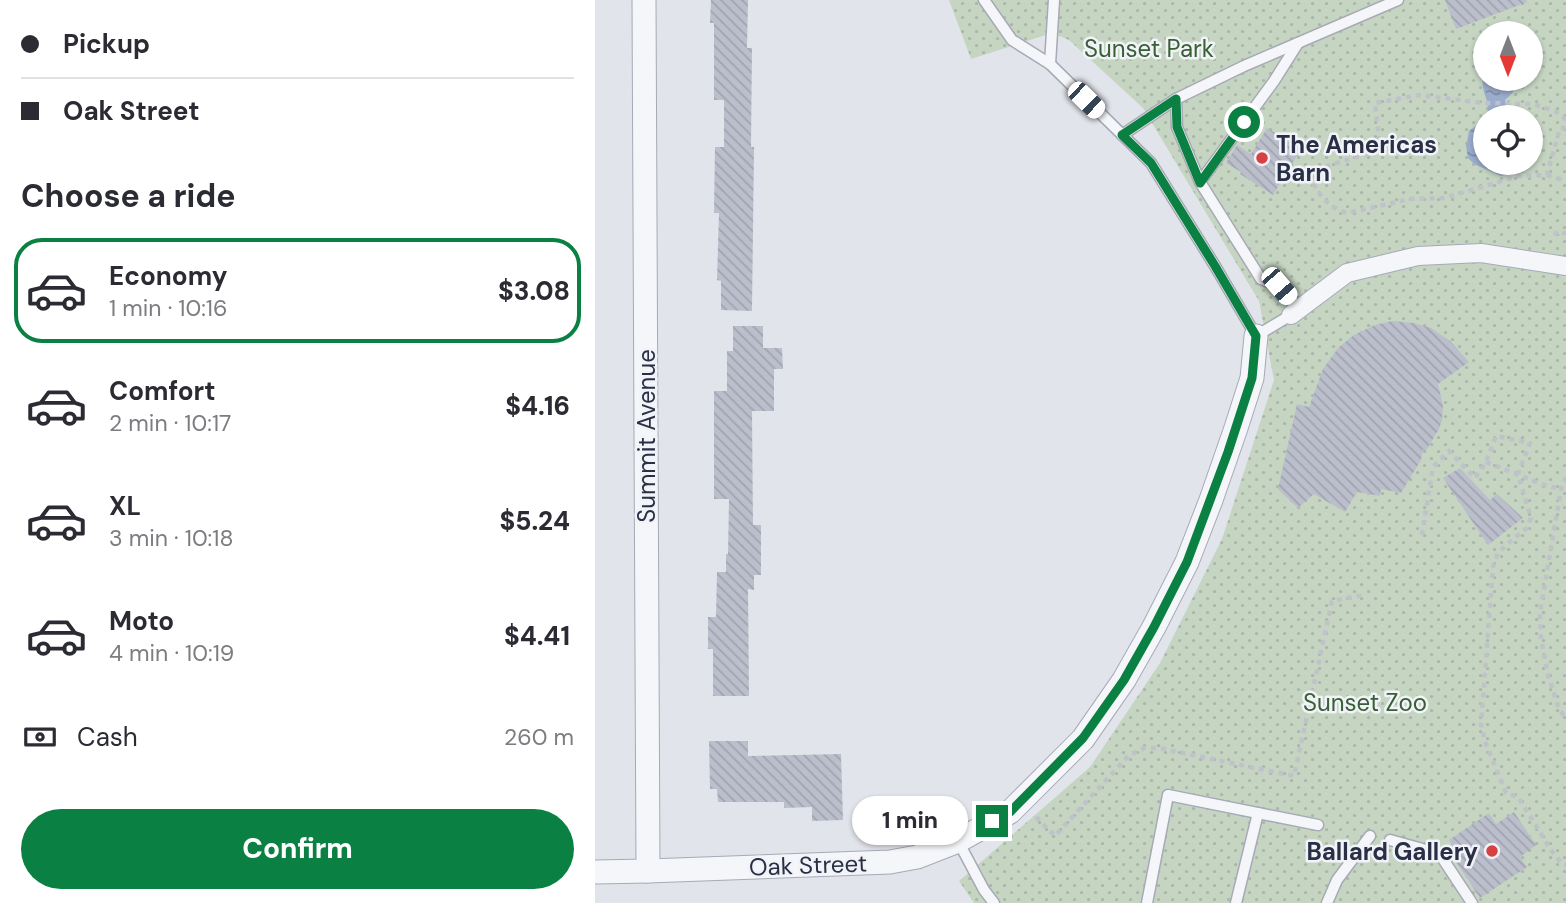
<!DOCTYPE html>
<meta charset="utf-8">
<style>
body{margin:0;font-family:"DM Sans",sans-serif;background:#f2f2f3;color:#2b2b33;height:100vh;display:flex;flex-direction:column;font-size:26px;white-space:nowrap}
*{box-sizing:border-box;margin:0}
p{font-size:23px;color:#7c7c81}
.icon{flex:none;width:38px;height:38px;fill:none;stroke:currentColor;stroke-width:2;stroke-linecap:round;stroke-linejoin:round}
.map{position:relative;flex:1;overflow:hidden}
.details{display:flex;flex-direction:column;background:#fff;width:595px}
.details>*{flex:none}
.top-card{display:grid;align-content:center;height:154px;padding:0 21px;background:#fff}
.needle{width:46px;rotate:180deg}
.controls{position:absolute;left:878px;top:21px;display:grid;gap:14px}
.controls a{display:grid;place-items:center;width:70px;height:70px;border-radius:50%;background:#fff;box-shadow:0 2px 5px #0004;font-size:35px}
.end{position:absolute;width:32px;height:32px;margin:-16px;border:9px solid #0b8043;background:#fff;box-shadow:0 0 0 4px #fff}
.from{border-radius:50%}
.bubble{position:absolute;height:49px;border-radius:24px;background:#fff;box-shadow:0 2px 5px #0004;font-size:23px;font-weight:800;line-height:49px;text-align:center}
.car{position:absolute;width:21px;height:42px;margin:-21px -10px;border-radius:9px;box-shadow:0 0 5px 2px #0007;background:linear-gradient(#fff 24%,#345 0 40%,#fff 0 76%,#345 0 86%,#fff 0)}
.top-card b{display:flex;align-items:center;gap:24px;height:66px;font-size:26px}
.top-card b+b{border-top:2px solid #e1e1e2}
.top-card i{width:18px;height:18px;background:#2b2b33}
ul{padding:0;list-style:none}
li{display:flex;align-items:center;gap:21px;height:105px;margin:0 14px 10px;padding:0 7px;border:4px solid transparent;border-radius:28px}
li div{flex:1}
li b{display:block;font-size:26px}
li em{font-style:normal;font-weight:800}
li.active{border-color:#0b8043}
li>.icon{width:63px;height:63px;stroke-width:1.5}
h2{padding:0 21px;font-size:32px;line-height:84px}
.pay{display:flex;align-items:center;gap:18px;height:77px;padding:0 21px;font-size:26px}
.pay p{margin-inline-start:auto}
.primary-button{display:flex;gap:14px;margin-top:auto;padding:14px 21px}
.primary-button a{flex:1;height:80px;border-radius:42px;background:#0b8043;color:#fff;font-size:28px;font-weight:800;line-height:80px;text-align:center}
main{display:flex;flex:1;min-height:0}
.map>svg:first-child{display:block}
</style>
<main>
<section class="details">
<div class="top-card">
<b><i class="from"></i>Pickup</b>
<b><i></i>Oak Street</b>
</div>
<h2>Choose a ride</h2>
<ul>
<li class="active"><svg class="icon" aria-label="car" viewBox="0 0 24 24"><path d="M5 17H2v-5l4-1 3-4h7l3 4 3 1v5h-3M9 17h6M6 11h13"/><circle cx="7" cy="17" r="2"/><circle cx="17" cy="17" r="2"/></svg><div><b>Economy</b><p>1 min · 10:16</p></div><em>$3.08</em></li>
<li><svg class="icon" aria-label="car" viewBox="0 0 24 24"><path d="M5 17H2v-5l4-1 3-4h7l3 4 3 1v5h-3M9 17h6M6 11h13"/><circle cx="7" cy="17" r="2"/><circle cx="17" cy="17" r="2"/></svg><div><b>Comfort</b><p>2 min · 10:17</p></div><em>$4.16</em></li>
<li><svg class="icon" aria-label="car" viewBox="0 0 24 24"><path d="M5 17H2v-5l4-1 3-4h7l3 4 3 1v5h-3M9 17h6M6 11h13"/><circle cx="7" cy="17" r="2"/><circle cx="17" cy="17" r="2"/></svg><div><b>XL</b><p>3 min · 10:18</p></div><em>$5.24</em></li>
<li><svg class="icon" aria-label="car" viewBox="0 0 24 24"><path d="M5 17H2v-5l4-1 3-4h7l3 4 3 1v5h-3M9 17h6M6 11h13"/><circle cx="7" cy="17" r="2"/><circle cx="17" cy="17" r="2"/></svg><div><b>Moto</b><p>4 min · 10:19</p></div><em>$4.41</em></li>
</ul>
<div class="pay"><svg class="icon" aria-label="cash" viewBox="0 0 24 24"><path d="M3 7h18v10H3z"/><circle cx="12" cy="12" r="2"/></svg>Cash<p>260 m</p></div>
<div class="primary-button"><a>Confirm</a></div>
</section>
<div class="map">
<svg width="971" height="903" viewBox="0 0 971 903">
<defs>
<pattern id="park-dots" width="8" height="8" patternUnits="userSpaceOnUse" patternTransform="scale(1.75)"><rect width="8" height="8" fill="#c5d5c2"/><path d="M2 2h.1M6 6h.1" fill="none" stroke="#a9b7a8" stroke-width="1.8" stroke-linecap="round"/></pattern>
<pattern id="water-ripples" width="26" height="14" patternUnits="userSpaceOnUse" patternTransform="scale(1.75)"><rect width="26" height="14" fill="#9badcd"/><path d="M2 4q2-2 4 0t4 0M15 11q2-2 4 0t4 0" fill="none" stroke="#7e8da8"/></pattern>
<pattern id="building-back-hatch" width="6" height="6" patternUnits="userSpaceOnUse" patternTransform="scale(1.75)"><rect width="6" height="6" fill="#bbbfcb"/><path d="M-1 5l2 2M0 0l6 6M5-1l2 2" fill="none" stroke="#a1a4b0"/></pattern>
</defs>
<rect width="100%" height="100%" fill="#e2e4eb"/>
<!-- park -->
<path fill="url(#park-dots)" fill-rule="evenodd" d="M354 0H971V903H379L364 881 495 767 565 663 627 539 679 380 664 301 548 108 474 40 457 33 376 59ZM891 33H936V79H891ZM891 117H936V163H891Z"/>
<!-- water -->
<g fill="url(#water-ripples)">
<path d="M891 71V79H921C922 89 918 93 910 100L913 117H891C899 101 880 88 891 71Z"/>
<polygon points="891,118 891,163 925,163 923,171 906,176 879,164 873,158 871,146 874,131"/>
</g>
<!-- building -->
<g fill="url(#building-back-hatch)">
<polygon points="116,0 153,0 152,48 157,48 156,147 159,147 157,311 126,310 126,281 122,280 124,213 119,213 120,147 129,147 129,100 119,100 119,23 115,23"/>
<polygon points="850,0 931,0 932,2 861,29"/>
<polygon points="672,128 706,149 678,195 645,174 646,172 631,163 642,145 656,154"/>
<polygon points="797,321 819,323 836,328 855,341 874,362 843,384 848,406 847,420 844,429 830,452 828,449 826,460 806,493 786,489 785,496 762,492 750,512 719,494 703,508 683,489 702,404 714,407 728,369 743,348 759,335 780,325"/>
<polygon points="138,326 168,326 168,348 187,348 188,369 179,369 179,411 157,411 158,525 166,525 166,575 159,575 159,590 153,589 154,696 118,696 118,649 113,649 113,617 121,617 122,572 131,572 131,554 133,554 134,499 119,499 119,391 132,391 132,351 138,351"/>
<polygon points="865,468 895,500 902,494 928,518 893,545 848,478"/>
<polygon points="114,741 153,741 153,756 246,754 248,820 217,821 217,807 189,808 189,802 123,802 122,789 115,789"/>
<polygon points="919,812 941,845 925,857 932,867 885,898 861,862 866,858 854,840 894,813 901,824"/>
</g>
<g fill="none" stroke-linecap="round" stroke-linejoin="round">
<!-- service casing -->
<g stroke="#a7aab6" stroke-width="13">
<g id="service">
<polyline points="389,0 417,40 455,64 556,163 620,266 661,336 696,315"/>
<polyline points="455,64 459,0"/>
<polyline points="581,99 582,127 605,182 666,279 684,286 704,308"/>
<polyline points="527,135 581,99 649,66 803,0"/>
<polyline points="605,182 679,81 703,43"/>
<polyline points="795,840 824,848 846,856 877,903"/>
<polyline points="363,841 389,890 399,903"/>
<polyline points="552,903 573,795 723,825"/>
<polyline points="641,903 663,813"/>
<polyline points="732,903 742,880 775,836"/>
</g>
</g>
<!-- pedestrian casing -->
<g stroke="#a7aab6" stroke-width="20">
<polyline id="pedestrian" points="696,315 752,273 823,256 886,253 971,266"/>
</g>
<!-- minor casing -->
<g stroke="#a7aab6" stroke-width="25">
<g id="minor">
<polyline points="49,0 53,871"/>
<polyline points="0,872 53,871 295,862 322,857 363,841 415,812 488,739 529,680 559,627 592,562 616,500 641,428 657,378 661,336"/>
</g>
</g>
<!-- path -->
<g stroke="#c0c2ca" stroke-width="4.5" stroke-dasharray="5 5" stroke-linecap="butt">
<path d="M971 120 960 111 938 104 889 103 824 95 780 103 784 139 771 154 726 168 716 178C723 195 734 208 752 213L815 199 849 198 924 176 952 175 965 128H971"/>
<polyline points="952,175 971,181"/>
<polyline points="959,235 964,231 971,234"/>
<polyline points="891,462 949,485 966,489"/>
<polyline points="971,477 966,489 945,613 946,638 953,675 963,706 971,720"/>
<polyline points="827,535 838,467 854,451 880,478 891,462 901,436 935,443 923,474 936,518 931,529 917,540 903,553 898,567 886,725 891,744 911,793 923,797 956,850 967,864 971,865"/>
<polyline points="441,817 460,836 534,755 550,748 564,748 699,776 737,601 769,595"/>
</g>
<!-- service -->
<use href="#service" stroke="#f5f6f9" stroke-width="10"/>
<!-- pedestrian -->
<use href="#pedestrian" stroke="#f5f6f9" stroke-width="18"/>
<!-- minor -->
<use href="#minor" stroke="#f5f6f9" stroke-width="23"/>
</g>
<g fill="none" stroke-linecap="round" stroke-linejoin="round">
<!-- route -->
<polyline stroke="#0b8043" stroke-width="9" points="397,821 415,812 488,738 529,680 559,627 592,562 633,452 657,378 661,336 620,266 556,163 527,135 581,99 582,127 605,183 649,122"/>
</g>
<!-- markers -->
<g fill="#d64144" stroke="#f1f3f8" stroke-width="2.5">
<circle cx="667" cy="158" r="7"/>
<circle cx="897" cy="851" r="7"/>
</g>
<g text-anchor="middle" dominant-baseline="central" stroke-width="5" stroke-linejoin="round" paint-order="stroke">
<!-- park labels -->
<g font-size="24" fill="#386035" stroke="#f1f3f8">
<text x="554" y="48">Sunset Park</text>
<text x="770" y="702">Sunset Zoo</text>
</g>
<!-- poi labels -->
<g font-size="24" font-weight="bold" fill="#292f44" stroke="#f1f3f8" text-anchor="start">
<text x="681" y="144">The Americas<tspan x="681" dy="28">Barn</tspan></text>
<text x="883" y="851" text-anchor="end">Ballard Gallery</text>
</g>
<!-- street labels -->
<g font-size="24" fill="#292f44" stroke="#f1f3f8">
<text transform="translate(51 436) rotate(-90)">Summit Avenue</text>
<text transform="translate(213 865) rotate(-2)">Oak Street</text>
</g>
</g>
</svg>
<div class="controls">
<a><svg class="needle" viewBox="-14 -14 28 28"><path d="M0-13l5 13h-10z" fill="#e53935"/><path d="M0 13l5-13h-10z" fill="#7c7c81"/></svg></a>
<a><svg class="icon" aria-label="locate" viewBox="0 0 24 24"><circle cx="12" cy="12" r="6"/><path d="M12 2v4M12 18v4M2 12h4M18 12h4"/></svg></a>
</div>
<i class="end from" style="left:649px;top:122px"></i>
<i class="end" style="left:397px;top:821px"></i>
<div class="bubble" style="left:257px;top:796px;width:116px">1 min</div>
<i class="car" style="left:491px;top:100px;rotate:134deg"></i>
<i class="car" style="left:684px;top:286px;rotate:139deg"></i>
</div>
</main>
